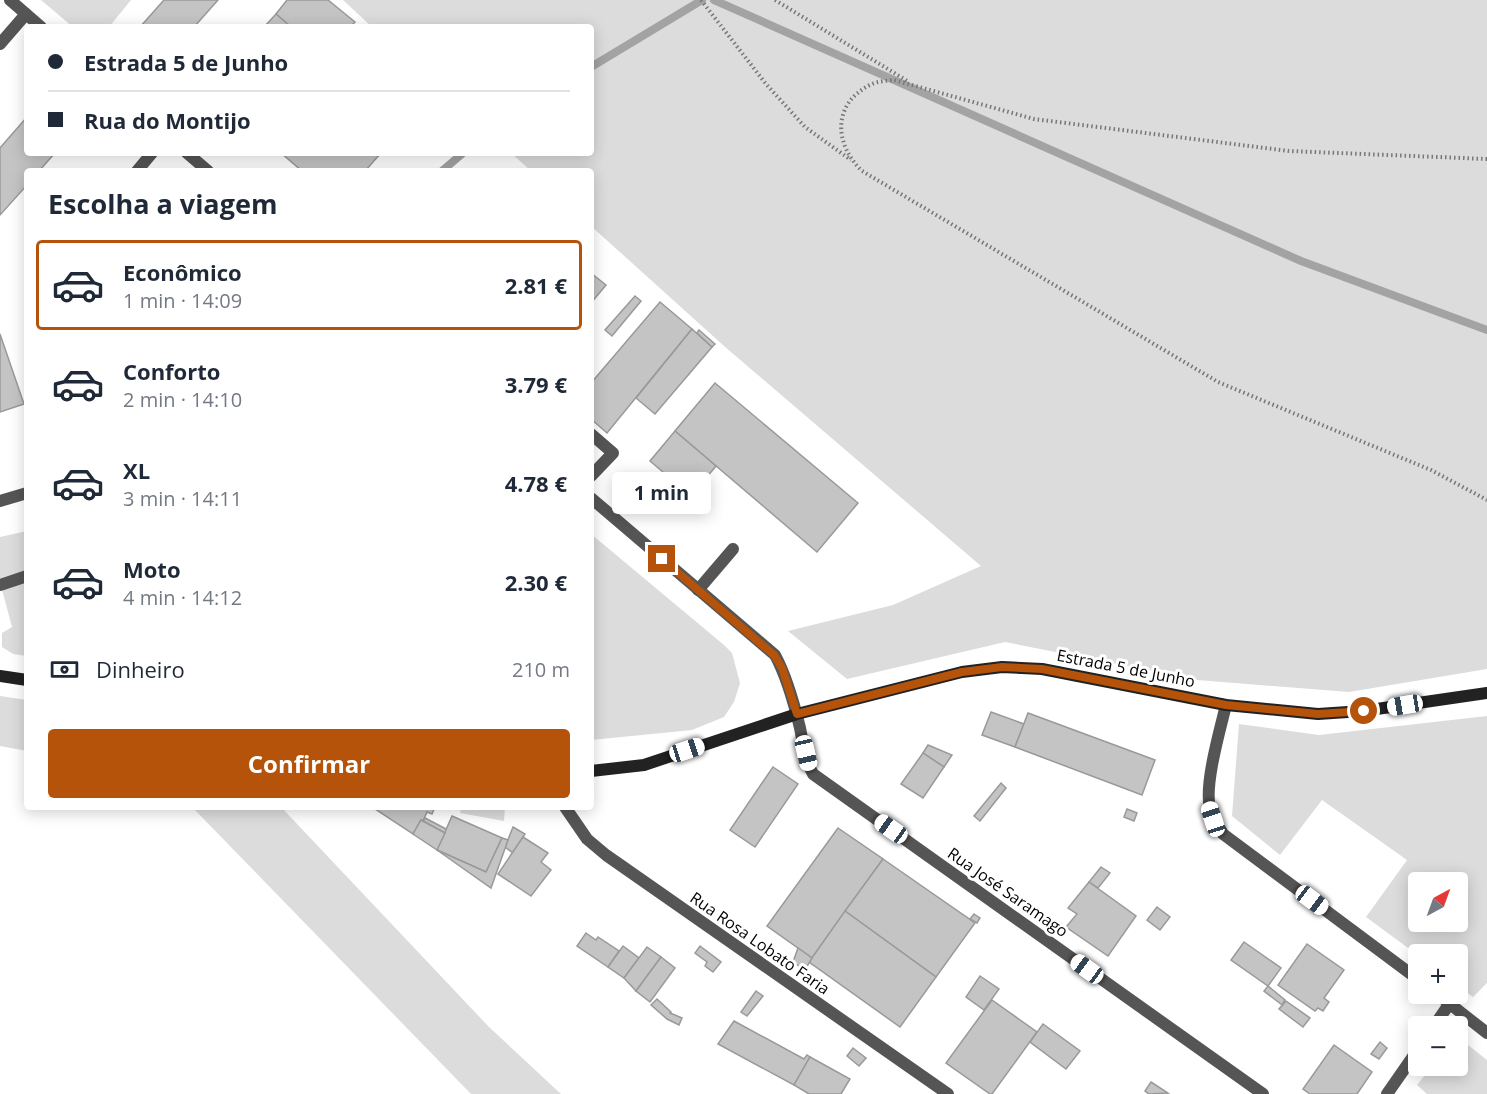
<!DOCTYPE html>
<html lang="pt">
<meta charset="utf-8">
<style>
body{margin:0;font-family:"Open Sans",sans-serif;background:#f2f2f3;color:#1f2937;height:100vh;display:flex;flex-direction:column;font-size:22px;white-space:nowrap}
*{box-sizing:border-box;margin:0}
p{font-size:20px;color:#747a83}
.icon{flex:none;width:33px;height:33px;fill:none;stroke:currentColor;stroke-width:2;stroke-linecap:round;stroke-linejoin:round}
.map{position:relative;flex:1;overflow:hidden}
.details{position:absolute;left:24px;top:168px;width:570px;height:642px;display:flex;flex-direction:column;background:#fff;border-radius:6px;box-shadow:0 3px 15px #0003}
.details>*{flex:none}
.top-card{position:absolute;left:24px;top:24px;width:570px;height:132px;border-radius:6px;box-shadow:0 3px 15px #0003;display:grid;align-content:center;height:132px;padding:0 24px;background:#fff}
.needle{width:39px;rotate:41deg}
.tools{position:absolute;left:1408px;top:872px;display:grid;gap:12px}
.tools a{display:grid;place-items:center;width:60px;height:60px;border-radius:6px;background:#fff;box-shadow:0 3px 15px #0003;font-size:30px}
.end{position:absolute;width:27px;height:27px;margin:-14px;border:8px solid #b45309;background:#fff;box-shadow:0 0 0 3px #fff}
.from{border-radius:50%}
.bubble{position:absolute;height:42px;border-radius:6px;background:#fff;box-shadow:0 3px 15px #0003;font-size:20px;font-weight:700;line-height:42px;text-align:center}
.car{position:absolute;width:18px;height:36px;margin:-18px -9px;border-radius:8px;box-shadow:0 0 4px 2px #0007;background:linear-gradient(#fff 24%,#345 0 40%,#fff 0 76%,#345 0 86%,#fff 0)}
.top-card b{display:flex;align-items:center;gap:21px;height:57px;font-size:22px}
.top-card b+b{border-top:2px solid #e0e1e3}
.top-card i{width:15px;height:15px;background:#1f2937}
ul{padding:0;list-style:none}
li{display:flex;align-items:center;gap:18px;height:90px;margin:0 12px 9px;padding:0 12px;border:3px solid transparent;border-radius:6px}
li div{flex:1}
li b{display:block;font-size:22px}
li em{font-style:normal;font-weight:700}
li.selected{border-color:#b45309}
li>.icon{width:54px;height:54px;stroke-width:1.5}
h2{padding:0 24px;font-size:27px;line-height:72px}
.pay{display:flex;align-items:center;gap:15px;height:66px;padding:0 24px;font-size:22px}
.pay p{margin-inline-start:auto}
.action{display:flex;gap:12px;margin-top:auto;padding:12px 24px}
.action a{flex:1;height:69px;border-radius:6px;background:#b45309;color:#fff;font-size:24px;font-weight:700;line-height:69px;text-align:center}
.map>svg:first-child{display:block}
</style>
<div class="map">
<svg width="1487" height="1094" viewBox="0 0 1487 1094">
<rect width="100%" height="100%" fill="#fff"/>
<!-- green -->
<g fill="#dcdcdc" fill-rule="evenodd">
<polygon points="41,0 131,0 109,27 73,27"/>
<polygon points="343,0 1487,0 1487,669 1349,692 1197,680 1005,642 847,679 788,631 893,605 981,566 724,346 591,226 591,171 531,171 511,153 591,153 591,27 372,27"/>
<polygon points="27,531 27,656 13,654 2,647 2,633 12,627 0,582 0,537"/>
<polygon points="591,534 724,645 732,653 740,683 734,702 724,717 692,730 591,740"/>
<polygon points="0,696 27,700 27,751 0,746"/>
<path d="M1487 716V983L1473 997 1458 986V954H1419V956L1366 917 1407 860 1322 800 1280 855 1232 816 1239 724 1319 735ZM1419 882H1458V921H1419Z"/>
<polygon points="192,807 281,807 489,1027 561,1094 471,1094"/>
<polygon points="461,807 505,807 504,821 460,813"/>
<polygon points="1463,1041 1487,1060 1487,1094 1427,1094 1417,1085 1433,1065 1458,1065 1458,1044"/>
</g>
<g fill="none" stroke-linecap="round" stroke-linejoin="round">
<!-- stream -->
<g stroke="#a3a3a3" stroke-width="8">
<polyline points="714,0 1301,261 1487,330"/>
<polyline points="591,67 702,0"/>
<polyline points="442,171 463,153"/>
</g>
</g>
<!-- building -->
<g fill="#c4c4c4" stroke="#999" stroke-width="1.5">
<polygon points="164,0 218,0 194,27 140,27"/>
<polygon points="287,0 328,0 355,22 350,27 291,27 276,14"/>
<polygon points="276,14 291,27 264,27"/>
<polygon points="27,117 27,153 55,153 39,171 27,171 27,185 0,215 0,148"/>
<polygon points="281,153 381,153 365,171 302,171"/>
<polygon points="591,273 606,285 591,303"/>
<polygon points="635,296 641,301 612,336 605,330"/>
<polygon points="660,302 692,329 607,433 591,419 591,383"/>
<polygon points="692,329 712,347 655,414 636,398"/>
<polygon points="699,330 715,344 712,347 697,333"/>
<polygon points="0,334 24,404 0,412"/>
<polygon points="715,383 858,503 817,552 675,431"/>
<polygon points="675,431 716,466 691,496 650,461"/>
<polygon points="991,712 1024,724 1015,747 982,735"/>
<polygon points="1028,713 1155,760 1142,795 1015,747"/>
<polygon points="928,745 952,755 944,767 923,753"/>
<polygon points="923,753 944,767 923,798 901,784"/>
<polygon points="773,767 798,784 755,847 730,830"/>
<polygon points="1001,783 1006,788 980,821 974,816"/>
<polygon points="372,807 435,807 432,814 427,812 423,821 421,820 413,834"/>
<polygon points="1127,809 1137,813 1134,821 1124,817"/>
<polygon points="452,816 502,838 486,872 437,850"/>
<polygon points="425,818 446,829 445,833 423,821"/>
<polygon points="421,820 445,833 437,850 413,834"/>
<polygon points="513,827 525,834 513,853 505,847"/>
<polygon points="838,828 883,859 812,958 767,926"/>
<polygon points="523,837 548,853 541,862 551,870 531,896 498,874"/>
<polygon points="502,838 508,840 491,888 437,850 486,872"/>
<polygon points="883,859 975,923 936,977 845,911"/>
<polygon points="1101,867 1110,873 1098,888 1089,882"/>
<polygon points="1089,882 1136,916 1108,956 1066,927 1077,914 1068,908"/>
<polygon points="1157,907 1170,917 1160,930 1147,920"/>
<polygon points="845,911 936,977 900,1027 809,962"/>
<polygon points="974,914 980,918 977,923 970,919"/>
<polygon points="586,933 596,940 598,937 619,951 608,967 577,946"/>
<polygon points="1244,942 1281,968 1268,986 1231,960"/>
<polygon points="1307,944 1344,970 1324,998 1329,1002 1323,1011 1318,1008 1315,1011 1278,985"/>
<polygon points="623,946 639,958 624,978 608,967"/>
<polygon points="700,946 721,962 713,972 705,966 707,962 695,953"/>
<polygon points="647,947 661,957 636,991 624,978"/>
<polygon points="798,948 812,958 805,970 793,962"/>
<polygon points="661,957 675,968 650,1002 636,991"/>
<polygon points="980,976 999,989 984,1010 966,997"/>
<polygon points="1268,986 1285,1000 1282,1005 1264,991"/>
<polygon points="756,991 763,996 747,1016 741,1012"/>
<polygon points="657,999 671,1012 670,1013 682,1018 679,1025 667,1019 651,1005"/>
<polygon points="992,1000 1037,1032 992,1094 990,1094 946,1063"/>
<polygon points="1286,1001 1310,1018 1303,1027 1279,1009"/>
<polygon points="734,1021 804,1059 807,1055 810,1057 794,1085 718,1044"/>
<polygon points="1043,1024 1080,1051 1066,1069 1030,1042"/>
<polygon points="1380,1042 1387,1048 1379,1059 1371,1054"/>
<polygon points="1334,1045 1372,1072 1357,1094 1310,1094 1303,1089"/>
<polygon points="853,1048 866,1058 859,1066 847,1056"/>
<polygon points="810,1057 850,1079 841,1094 809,1094 794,1085"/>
<polygon points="1151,1082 1168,1093 1149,1094 1145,1091"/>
</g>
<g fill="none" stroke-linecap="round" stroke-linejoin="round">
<!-- path -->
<g stroke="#777" stroke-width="4" stroke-dasharray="1.5 3" stroke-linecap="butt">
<polyline points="701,0 766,84 805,127 851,160"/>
<polyline points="775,0 909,82"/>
<path d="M1487 159 1289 151 1034 119 894 80C886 81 877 81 870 85 832 104 834 144 862 171L1218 382 1431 470 1487 500"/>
</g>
<!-- lane -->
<g stroke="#555" stroke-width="12">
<polyline points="0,44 26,14"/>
<polyline points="137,171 152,153"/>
<polyline points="591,434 613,453 591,476"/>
<polyline points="0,501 27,493"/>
<polyline points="0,585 27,576"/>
<polyline points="698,590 733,549"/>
</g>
<!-- street -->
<g stroke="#555" stroke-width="12">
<polyline points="10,0 41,27"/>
<polyline points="187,153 208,171"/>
<path d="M591 498 775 655C787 677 794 703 800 728 803 743 805 760 813 774L1263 1094"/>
<path d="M1226 705C1220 730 1204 785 1210 808 1212 818 1218 825 1223 834L1419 980"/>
<polyline points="565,807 587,839 606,855 948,1094"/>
<polyline points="1436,993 1487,1033"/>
<polyline points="1434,1026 1450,1003"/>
<polyline points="1387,1094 1419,1048"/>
</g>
<!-- secondary -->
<g stroke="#222" stroke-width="12">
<polyline points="0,676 27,680"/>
<polyline points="591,771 644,765 797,714 962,672 1002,667 1042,669 1226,705 1318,714 1363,711 1487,693"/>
</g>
</g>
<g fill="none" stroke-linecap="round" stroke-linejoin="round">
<!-- route -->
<polyline stroke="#b45309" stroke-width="8" points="662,559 774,655 782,668 797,714 962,672 1002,667 1042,669 1226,705 1318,714 1364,711"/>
</g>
<g text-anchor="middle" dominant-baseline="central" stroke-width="6" stroke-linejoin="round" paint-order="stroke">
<!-- street labels -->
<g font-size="16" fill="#000" stroke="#fff">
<text transform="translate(1126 668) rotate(11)">Estrada 5 de Junho</text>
<text transform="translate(1008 892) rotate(35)">Rua José Saramago</text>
<text transform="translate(760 943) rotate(35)">Rua Rosa Lobato Faria</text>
</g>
</g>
</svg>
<div class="tools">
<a><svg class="needle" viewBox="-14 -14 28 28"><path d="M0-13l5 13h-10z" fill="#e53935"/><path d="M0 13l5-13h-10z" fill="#747a83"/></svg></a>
<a>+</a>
<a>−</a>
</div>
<i class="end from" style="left:1364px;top:711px"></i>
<i class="end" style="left:662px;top:559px"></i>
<div class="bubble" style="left:612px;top:472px;width:99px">1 min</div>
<i class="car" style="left:1405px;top:705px;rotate:261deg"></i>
<i class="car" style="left:687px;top:750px;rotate:72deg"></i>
<i class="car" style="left:806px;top:753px;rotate:167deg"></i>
<i class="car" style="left:1213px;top:819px;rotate:342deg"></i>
<i class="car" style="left:891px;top:829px;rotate:305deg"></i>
<i class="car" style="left:1312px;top:900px;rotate:127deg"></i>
<i class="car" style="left:1087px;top:969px;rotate:306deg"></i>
<div class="top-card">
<b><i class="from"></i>Estrada 5 de Junho</b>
<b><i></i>Rua do Montijo</b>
</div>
<section class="details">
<h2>Escolha a viagem</h2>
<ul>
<li class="selected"><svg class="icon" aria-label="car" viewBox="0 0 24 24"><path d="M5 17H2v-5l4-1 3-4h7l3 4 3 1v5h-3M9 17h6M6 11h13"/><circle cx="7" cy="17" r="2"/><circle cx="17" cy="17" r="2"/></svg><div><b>Econômico</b><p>1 min · 14:09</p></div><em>2.81 €</em></li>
<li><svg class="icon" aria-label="car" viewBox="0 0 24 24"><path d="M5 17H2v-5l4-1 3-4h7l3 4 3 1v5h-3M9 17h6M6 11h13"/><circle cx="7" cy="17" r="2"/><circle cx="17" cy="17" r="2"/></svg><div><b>Conforto</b><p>2 min · 14:10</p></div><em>3.79 €</em></li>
<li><svg class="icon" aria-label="car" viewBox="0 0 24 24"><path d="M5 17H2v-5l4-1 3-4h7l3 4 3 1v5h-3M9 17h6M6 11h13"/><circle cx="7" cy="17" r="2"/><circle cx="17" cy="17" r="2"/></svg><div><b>XL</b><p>3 min · 14:11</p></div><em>4.78 €</em></li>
<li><svg class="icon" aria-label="car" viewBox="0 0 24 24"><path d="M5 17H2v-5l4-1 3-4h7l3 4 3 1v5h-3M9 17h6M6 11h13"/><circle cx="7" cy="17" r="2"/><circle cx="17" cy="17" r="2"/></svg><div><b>Moto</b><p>4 min · 14:12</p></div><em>2.30 €</em></li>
</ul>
<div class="pay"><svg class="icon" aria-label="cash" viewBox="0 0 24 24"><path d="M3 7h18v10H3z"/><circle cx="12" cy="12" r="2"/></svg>Dinheiro<p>210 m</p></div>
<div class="action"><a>Confirmar</a></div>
</section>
</div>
